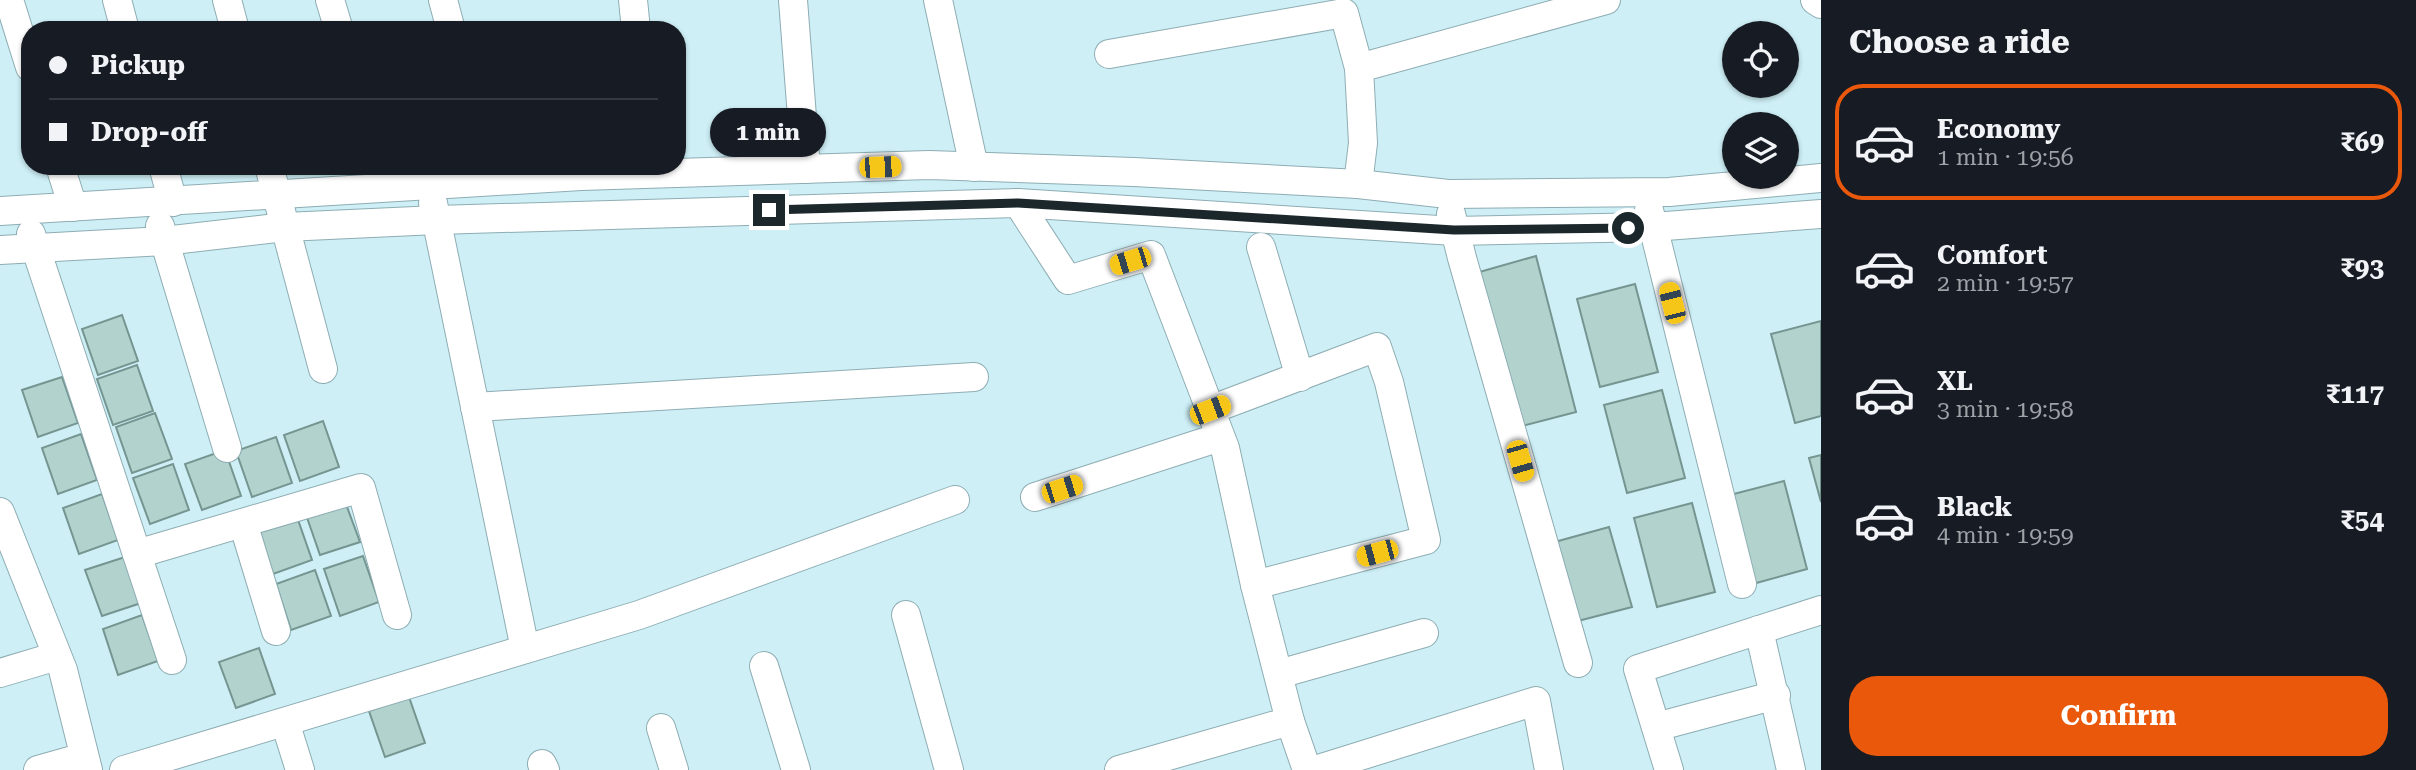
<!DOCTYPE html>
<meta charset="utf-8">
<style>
body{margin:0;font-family:"Roboto Serif",serif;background:#20242c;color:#f1f3f6;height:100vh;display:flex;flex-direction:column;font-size:26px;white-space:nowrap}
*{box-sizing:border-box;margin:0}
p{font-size:23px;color:#9ea1a6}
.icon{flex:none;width:38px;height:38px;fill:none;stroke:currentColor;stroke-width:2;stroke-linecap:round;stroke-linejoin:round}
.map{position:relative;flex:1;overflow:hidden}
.panel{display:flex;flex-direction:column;background:#171b24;width:595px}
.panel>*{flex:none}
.guide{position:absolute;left:21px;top:21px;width:665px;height:154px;border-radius:28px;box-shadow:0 2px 5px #0004;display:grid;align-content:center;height:154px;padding:0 28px;background:#171b24}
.controls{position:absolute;left:1722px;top:21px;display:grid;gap:14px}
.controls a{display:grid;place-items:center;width:77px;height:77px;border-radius:50%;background:#171b24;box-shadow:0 2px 5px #0004;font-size:35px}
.end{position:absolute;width:32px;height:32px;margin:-16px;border:9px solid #1b272a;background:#fff;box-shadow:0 0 0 4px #fff}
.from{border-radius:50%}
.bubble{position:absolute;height:49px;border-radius:24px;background:#171b24;box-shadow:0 2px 5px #0004;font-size:23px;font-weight:700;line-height:49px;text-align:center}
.car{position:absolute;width:21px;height:42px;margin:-21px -10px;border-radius:9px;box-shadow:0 0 5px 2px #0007;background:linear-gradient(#f5c518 24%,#345 0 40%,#f5c518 0 76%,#345 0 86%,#f5c518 0)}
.guide b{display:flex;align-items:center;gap:24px;height:66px;font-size:26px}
.guide b+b{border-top:2px solid #363941}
.guide i{width:18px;height:18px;background:#f1f3f6}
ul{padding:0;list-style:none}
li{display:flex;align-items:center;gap:21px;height:116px;margin:0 14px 10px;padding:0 14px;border:4px solid transparent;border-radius:28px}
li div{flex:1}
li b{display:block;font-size:26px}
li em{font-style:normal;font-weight:700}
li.on{border-color:#ea580c}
li>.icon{width:63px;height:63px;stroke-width:1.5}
h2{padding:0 28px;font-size:32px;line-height:84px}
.primary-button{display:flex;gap:14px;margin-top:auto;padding:14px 28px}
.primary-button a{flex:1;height:80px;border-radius:28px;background:#ea580c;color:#fff;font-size:28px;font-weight:700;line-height:80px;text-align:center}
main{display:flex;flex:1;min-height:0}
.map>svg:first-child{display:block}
</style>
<main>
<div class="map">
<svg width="1821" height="770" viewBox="0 0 1821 770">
<rect width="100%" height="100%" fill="#ceeff6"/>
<!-- building -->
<g fill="#b1d2cd" stroke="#759591" stroke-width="2">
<polygon points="1536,256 1576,412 1518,427 1476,273"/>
<polygon points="1635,284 1658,372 1600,387 1577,299"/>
<polygon points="122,315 138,361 98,375 82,329"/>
<polygon points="1821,321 1821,416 1795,423 1771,334"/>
<polygon points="137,365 153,411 113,425 97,379"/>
<polygon points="62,377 78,423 38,437 22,390"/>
<polygon points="1662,390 1685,478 1627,493 1604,405"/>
<polygon points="155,413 172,459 132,473 116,427"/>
<polygon points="323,421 339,467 300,481 284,435"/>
<polygon points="81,434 97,480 58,494 42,448"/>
<polygon points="276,437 292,483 252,497 236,451"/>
<polygon points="225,450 241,496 202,510 185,464"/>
<polygon points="1821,455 1821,502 1809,458"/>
<polygon points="173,464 189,510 150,524 133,478"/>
<polygon points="1784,481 1807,569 1749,585 1726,496"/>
<polygon points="102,494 118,540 79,554 63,508"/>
<polygon points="343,496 360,542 320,555 304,509"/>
<polygon points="1692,503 1715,592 1657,607 1634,518"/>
<polygon points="296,514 312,560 273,574 257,528"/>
<polygon points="1609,527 1632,607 1574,622 1551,543"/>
<polygon points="363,556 379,602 340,616 324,569"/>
<polygon points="125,557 141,603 102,616 85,570"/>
<polygon points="315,570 331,616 291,630 276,584"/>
<polygon points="142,615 158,661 118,675 103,629"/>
<polygon points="259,648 275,694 236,708 219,662"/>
<polygon points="409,697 425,743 385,757 369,711"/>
</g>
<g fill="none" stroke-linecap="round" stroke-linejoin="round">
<!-- minor casing -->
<g stroke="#8eadb3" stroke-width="30">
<g id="minor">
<polyline points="9,0 30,67"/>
<polyline points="117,0 125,30"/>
<polyline points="227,0 235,30"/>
<polyline points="330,0 339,30"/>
<polyline points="443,0 451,30"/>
<polyline points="633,0 636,30"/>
<polyline points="793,0 806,169"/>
<polyline points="938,0 974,167"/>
<polyline points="1815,0 1821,4"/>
<polyline points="1109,54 1344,13 1359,68"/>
<polyline points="60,166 73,207"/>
<polyline points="163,166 173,202"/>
<polyline points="269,166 323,369"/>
<polyline points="1358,184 1363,143 1359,68 1606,0"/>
<polyline points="433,203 525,649"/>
<polyline points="1018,203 1068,280 1151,255 1225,448 1255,585 1290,721 1307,770"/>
<polyline points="1649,210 1742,584"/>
<polyline points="0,211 581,176 929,165 1134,172 1358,184 1448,194 1669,192 1821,178"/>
<polyline points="1451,214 1462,258 1578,663"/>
<polyline points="160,226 227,448"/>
<polyline points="31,234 172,660"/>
<polyline points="1261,247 1300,377"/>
<polyline points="0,250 164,241 285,227 437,220 1018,203 1454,231 1653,227 1821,214"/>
<polyline points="475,407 974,377"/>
<polyline points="1210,410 1377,347 1389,382 1426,540 1255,585"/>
<polyline points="1035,497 1220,437"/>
<polyline points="0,512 63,670 88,770"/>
<polyline points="243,523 276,631"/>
<polyline points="137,554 361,488 397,615"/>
<polyline points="906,615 949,770"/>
<polyline points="1759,630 1791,770"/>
<polyline points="764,666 796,770"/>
<polyline points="0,673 57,656"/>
<polyline points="1279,674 1424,633"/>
<polyline points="285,722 300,770"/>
<polyline points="1656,727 1776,695"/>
<polyline points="661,728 674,770"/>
<polyline points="542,764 545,770"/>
<polyline points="38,770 84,757"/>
<polyline points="124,770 639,615 955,500"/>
<polyline points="1119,770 1290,721"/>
<polyline points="1315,770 1536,701 1549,770"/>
<polyline points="1669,770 1638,669 1821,610"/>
</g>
</g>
<!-- minor -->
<use href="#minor" stroke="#fff" stroke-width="28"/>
</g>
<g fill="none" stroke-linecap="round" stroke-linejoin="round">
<!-- route -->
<polyline stroke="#1b272a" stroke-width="9" points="769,210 1018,203 1454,230 1628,228"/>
</g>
</svg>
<div class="controls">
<a><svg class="icon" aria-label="locate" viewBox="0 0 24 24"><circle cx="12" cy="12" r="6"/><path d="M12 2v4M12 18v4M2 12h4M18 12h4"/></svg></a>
<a><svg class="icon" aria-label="layers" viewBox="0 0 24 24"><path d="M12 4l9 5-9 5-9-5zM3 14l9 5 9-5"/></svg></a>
</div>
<i class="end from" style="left:1628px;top:228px"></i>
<i class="end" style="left:769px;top:210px"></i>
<div class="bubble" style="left:710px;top:108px;width:116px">1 min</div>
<i class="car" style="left:880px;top:167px;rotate:88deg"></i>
<i class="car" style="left:1130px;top:261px;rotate:253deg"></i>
<i class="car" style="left:1672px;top:303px;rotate:346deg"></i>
<i class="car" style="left:1210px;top:410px;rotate:69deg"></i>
<i class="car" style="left:1520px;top:461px;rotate:164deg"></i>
<i class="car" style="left:1062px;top:489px;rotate:72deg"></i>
<i class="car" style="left:1377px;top:553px;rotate:255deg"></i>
<div class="guide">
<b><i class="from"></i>Pickup</b>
<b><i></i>Drop-off</b>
</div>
</div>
<section class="panel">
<h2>Choose a ride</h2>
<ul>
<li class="on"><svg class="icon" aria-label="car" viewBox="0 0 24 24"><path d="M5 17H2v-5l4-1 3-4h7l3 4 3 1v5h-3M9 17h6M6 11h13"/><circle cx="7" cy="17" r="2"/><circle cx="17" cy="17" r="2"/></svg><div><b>Economy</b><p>1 min · 19:56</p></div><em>₹69</em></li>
<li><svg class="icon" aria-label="car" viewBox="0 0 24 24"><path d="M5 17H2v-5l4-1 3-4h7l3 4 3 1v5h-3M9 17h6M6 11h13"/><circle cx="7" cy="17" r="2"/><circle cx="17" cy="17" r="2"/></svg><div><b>Comfort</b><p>2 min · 19:57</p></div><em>₹93</em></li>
<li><svg class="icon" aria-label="car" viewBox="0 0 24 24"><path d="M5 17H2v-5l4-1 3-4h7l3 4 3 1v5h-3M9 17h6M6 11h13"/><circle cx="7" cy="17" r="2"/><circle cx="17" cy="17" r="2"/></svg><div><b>XL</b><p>3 min · 19:58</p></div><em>₹117</em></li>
<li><svg class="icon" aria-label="car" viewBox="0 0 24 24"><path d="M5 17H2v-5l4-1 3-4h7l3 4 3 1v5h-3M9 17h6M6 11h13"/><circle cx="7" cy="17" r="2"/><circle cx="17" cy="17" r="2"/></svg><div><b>Black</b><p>4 min · 19:59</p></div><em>₹54</em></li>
</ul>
<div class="primary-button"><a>Confirm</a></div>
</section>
</main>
